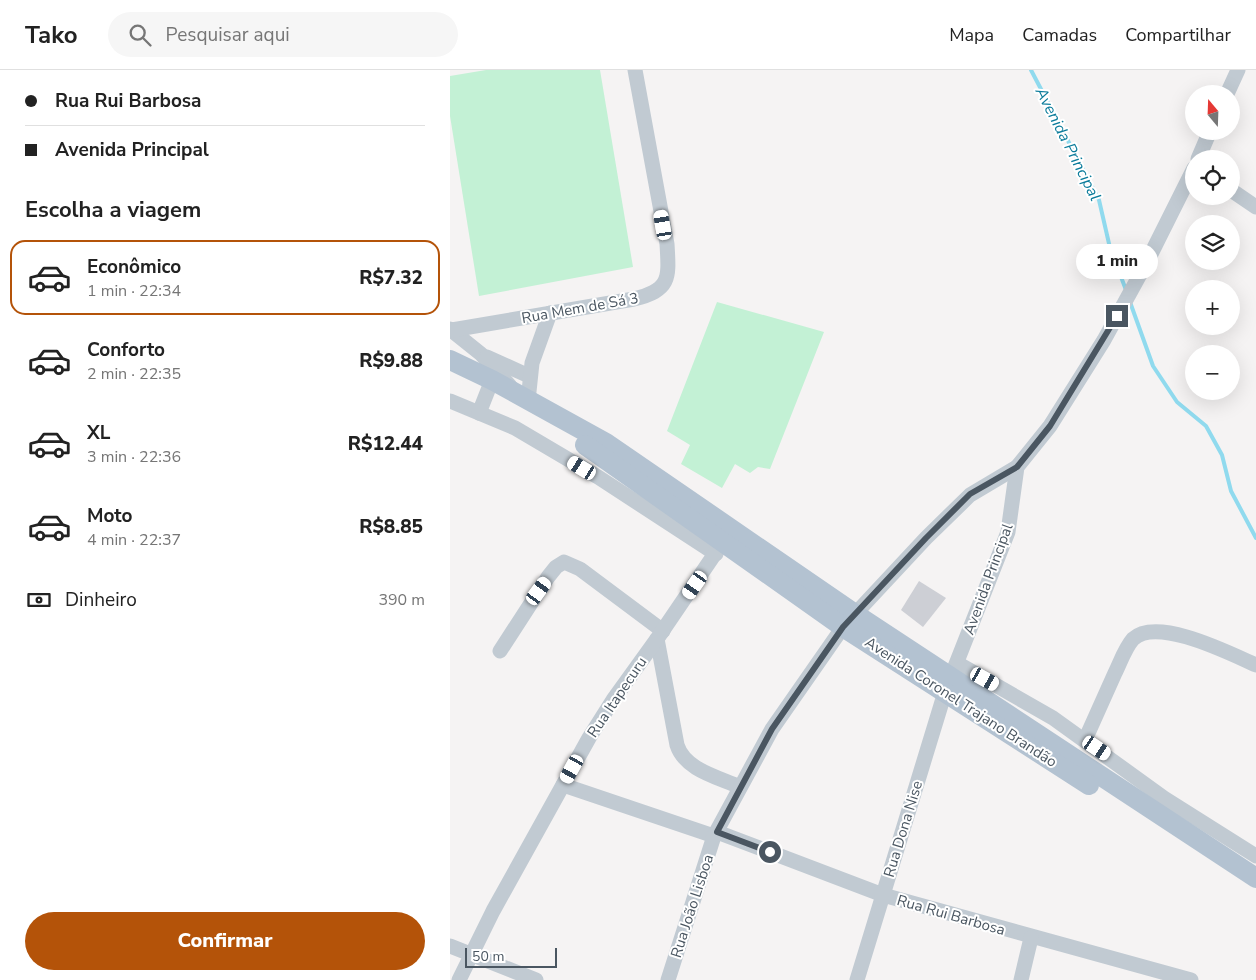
<!DOCTYPE html>
<html lang="pt">
<meta charset="utf-8">
<style>
body{margin:0;font-family:"Nunito Sans",sans-serif;background:#f6f6f6;color:#222;height:100vh;display:flex;flex-direction:column;font-size:19px;white-space:nowrap}
*{box-sizing:border-box;margin:0}
p{font-size:16px;color:#767676}
.icon{flex:none;width:28px;height:28px;fill:none;stroke:currentColor;stroke-width:2;stroke-linecap:round;stroke-linejoin:round}
.map{position:relative;flex:1;overflow:hidden}
.drawer{display:flex;flex-direction:column;background:#fff;width:450px}
.drawer>*{flex:none}
.banner{display:grid;align-content:center;height:110px;padding:0 25px;background:#fff}
.needle{width:32px;rotate:341deg}
.controls{position:absolute;left:735px;top:15px;display:grid;gap:10px}
.controls a{display:grid;place-items:center;width:55px;height:55px;border-radius:50%;background:#fff;box-shadow:0 5px 20px #0002;font-size:25px}
.scale{position:absolute;left:15px;bottom:12px;width:92px;box-sizing:border-box;padding-left:5px;border:2px solid #4a5661;border-top:0;font-size:14px;line-height:18px;white-space:nowrap;color:#4a5661;-webkit-text-stroke:4px #fff;paint-order:stroke}
.end{position:absolute;width:22px;height:22px;margin:-11px;border:6px solid #4a5661;background:#fff;box-shadow:0 0 0 2px #fff}
.from{border-radius:50%}
.bubble{position:absolute;height:35px;border-radius:18px;background:#fff;box-shadow:0 5px 20px #0002;font-size:16px;font-weight:800;line-height:35px;text-align:center}
.car{position:absolute;width:15px;height:30px;margin:-15px -8px;border-radius:6px;box-shadow:0 0 4px 1px #0007;background:linear-gradient(#fff 24%,#345 0 40%,#fff 0 76%,#345 0 86%,#fff 0)}
.banner b{display:flex;align-items:center;gap:18px;height:48px;font-size:19px}
.banner b+b{border-top:1px solid #e0e0e0}
.banner i{width:12px;height:12px;background:#222}
ul{padding:0;list-style:none}
li{display:flex;align-items:center;gap:15px;height:75px;margin:0 10px 8px;padding:0 15px;border:2px solid transparent;border-radius:15px}
li div{flex:1}
li b{display:block;font-size:19px}
li em{font-style:normal;font-weight:800}
li.on{border-color:#b45309}
li>.icon{width:45px;height:45px;stroke-width:1.5}
h2{padding:0 25px;font-size:22px;line-height:60px}
.pay{display:flex;align-items:center;gap:12px;height:55px;padding:0 25px;font-size:19px}
.pay p{margin-inline-start:auto}
.primary-button{display:flex;gap:10px;margin-top:auto;padding:10px 25px}
.primary-button a{flex:1;height:58px;border-radius:30px;background:#b45309;color:#fff;font-size:20px;font-weight:800;line-height:58px;text-align:center}
header{display:flex;align-items:center;gap:30px;box-sizing:border-box;height:70px;padding:0 25px;background:#fff;border-bottom:1px solid #e0e0e0}
header strong{font-size:24px}
nav{display:flex;gap:28px;margin-inline-start:auto;font-size:18px}
.search{width:350px;height:45px;background:#f6f6f6;display:flex;align-items:center;gap:12px;box-sizing:border-box;padding:0 18px;border-radius:28px;color:#767676;font-size:19px}
main{display:flex;flex:1;min-height:0}
.map>svg:first-child{display:block}
</style>
<header>
<strong>Tako</strong>
<div class="search"><svg class="icon" aria-label="search" viewBox="0 0 24 24"><circle cx="10" cy="10" r="6"/><path d="M15 15l6 6"/></svg>Pesquisar aqui</div>
<nav><a>Mapa</a><a>Camadas</a><a>Compartilhar</a></nav>
</header>
<main>
<section class="drawer">
<div class="banner">
<b><i class="from"></i>Rua Rui Barbosa</b>
<b><i></i>Avenida Principal</b>
</div>
<h2>Escolha a viagem</h2>
<ul>
<li class="on"><svg class="icon" aria-label="car" viewBox="0 0 24 24"><path d="M5 17H2v-5l4-1 3-4h7l3 4 3 1v5h-3M9 17h6M6 11h13"/><circle cx="7" cy="17" r="2"/><circle cx="17" cy="17" r="2"/></svg><div><b>Econômico</b><p>1 min · 22:34</p></div><em>R$7.32</em></li>
<li><svg class="icon" aria-label="car" viewBox="0 0 24 24"><path d="M5 17H2v-5l4-1 3-4h7l3 4 3 1v5h-3M9 17h6M6 11h13"/><circle cx="7" cy="17" r="2"/><circle cx="17" cy="17" r="2"/></svg><div><b>Conforto</b><p>2 min · 22:35</p></div><em>R$9.88</em></li>
<li><svg class="icon" aria-label="car" viewBox="0 0 24 24"><path d="M5 17H2v-5l4-1 3-4h7l3 4 3 1v5h-3M9 17h6M6 11h13"/><circle cx="7" cy="17" r="2"/><circle cx="17" cy="17" r="2"/></svg><div><b>XL</b><p>3 min · 22:36</p></div><em>R$12.44</em></li>
<li><svg class="icon" aria-label="car" viewBox="0 0 24 24"><path d="M5 17H2v-5l4-1 3-4h7l3 4 3 1v5h-3M9 17h6M6 11h13"/><circle cx="7" cy="17" r="2"/><circle cx="17" cy="17" r="2"/></svg><div><b>Moto</b><p>4 min · 22:37</p></div><em>R$8.85</em></li>
</ul>
<div class="pay"><svg class="icon" aria-label="cash" viewBox="0 0 24 24"><path d="M3 7h18v10H3z"/><circle cx="12" cy="12" r="2"/></svg>Dinheiro<p>390 m</p></div>
<div class="primary-button"><a>Confirmar</a></div>
</section>
<div class="map">
<svg width="806" height="910" viewBox="0 0 806 910">
<rect width="100%" height="100%" fill="#f5f3f3"/>
<!-- green -->
<g fill="#c3f1d5">
<polygon points="36,0 150,0 183,197 29,226 0,46 0,6"/>
<polygon points="267,232 374,262 320,399 308,397 300,403 285,394 272,418 231,394 240,375 217,361"/>
</g>
<g fill="none" stroke-linecap="round" stroke-linejoin="round">
<!-- stream -->
<g stroke="#90daee" stroke-width="4">
<polyline points="581,0 649,130 660,178 676,220"/>
<polyline points="680,232 703,296 727,332 756,356 772,385 781,421 806,468"/>
</g>
</g>
<!-- building -->
<polygon fill="#cdcfd5" points="469,511 496,528 473,557 451,540"/>
<g fill="none" stroke-linecap="round" stroke-linejoin="round">
<!-- minor -->
<g stroke="#c1cad2" stroke-width="15">
<polyline points="777,24 788,0"/>
<polyline points="748,89 760,61"/>
<polyline points="781,120 806,137"/>
<polyline points="0,259 31,284 60,316"/>
<path d="M2 260 184 229C221 220 219 208 217 174L185 0"/>
<polyline points="37,287 79,306"/>
<polyline points="0,331 65,358 148,407 266,484"/>
<polyline points="78,331 82,293 100,243"/>
<polyline points="29,343 42,310"/>
<path d="M207 569 227 675C235 700 268 707 290 717"/>
<polyline points="50,581 98,507 106,497 114,492 130,499 213,561"/>
<polyline points="507,593 603,648 714,728 806,786"/>
<path d="M635 670C645 648 655 625 665 603 670 593 675 578 683 569 707 546 781 584 806 595"/>
<polyline points="113,715 264,766"/>
<polyline points="267,762 433,825 741,910"/>
<polyline points="0,876 86,910"/>
<polyline points="9,910 43,841 139,668 163,630 207,569 279,463"/>
<polyline points="218,910 264,766 322,659 393,557 476,468 520,425 567,397"/>
<polyline points="407,910 495,622 558,462 567,397 600,356 654,270 698,190 744,98"/>
<polyline points="571,910 581,868"/>
</g>
<!-- major -->
<g stroke="#b3c2d1" stroke-width="20">
<polyline points="0,290 42,310 156,373 405,544 806,808"/>
<polyline points="135,375 393,557 639,715"/>
</g>
</g>
<g fill="none" stroke-linecap="round" stroke-linejoin="round">
<!-- route -->
<polyline stroke="#4a5661" stroke-width="6" points="320,782 267,762 322,659 393,557 476,468 520,424 567,397 600,356 667,246"/>
</g>
<g text-anchor="middle" dominant-baseline="central" stroke-width="4" stroke-linejoin="round" paint-order="stroke">
<!-- street labels -->
<g font-size="15" fill="#4a5661" stroke="#fff">
<text transform="translate(130 238) rotate(-10)">Rua Mem de Sá 3</text>
<text transform="translate(538 509) rotate(-70)">Avenida Principal</text>
<text transform="translate(167 627) rotate(-56)">Rua Itapecuru</text>
<text transform="translate(511 632) rotate(33)">Avenida Coronel Trajano Brandão</text>
<text transform="translate(453 759) rotate(-73)">Rua Dona Nise</text>
<text transform="translate(242 836) rotate(-72)">Rua João Lisboa</text>
<text transform="translate(501 845) rotate(16)">Rua Rui Barbosa</text>
</g>
<!-- water labels -->
<g font-size="16" font-style="italic" fill="#0c7c9b" stroke="#fff">
<text transform="translate(618 74) rotate(63)">Avenida Principal</text>
</g>
</g>
</svg>
<div class="controls">
<a><svg class="needle" viewBox="-14 -14 28 28"><path d="M0-13l5 13h-10z" fill="#e53935"/><path d="M0 13l5-13h-10z" fill="#767676"/></svg></a>
<a><svg class="icon" aria-label="locate" viewBox="0 0 24 24"><circle cx="12" cy="12" r="6"/><path d="M12 2v4M12 18v4M2 12h4M18 12h4"/></svg></a>
<a><svg class="icon" aria-label="layers" viewBox="0 0 24 24"><path d="M12 4l9 5-9 5-9-5zM3 14l9 5 9-5"/></svg></a>
<a>+</a>
<a>−</a>
</div>
<div class="scale">50 m</div>
<i class="end from" style="left:320px;top:782px"></i>
<i class="end" style="left:667px;top:246px"></i>
<div class="bubble" style="left:626px;top:174px;width:82px">1 min</div>
<i class="car" style="left:213px;top:155px;rotate:350deg"></i>
<i class="car" style="left:132px;top:398px;rotate:301deg"></i>
<i class="car" style="left:245px;top:515px;rotate:215deg"></i>
<i class="car" style="left:89px;top:521px;rotate:36deg"></i>
<i class="car" style="left:535px;top:609px;rotate:119deg"></i>
<i class="car" style="left:647px;top:678px;rotate:124deg"></i>
<i class="car" style="left:122px;top:699px;rotate:209deg"></i>
</div>
</main>
